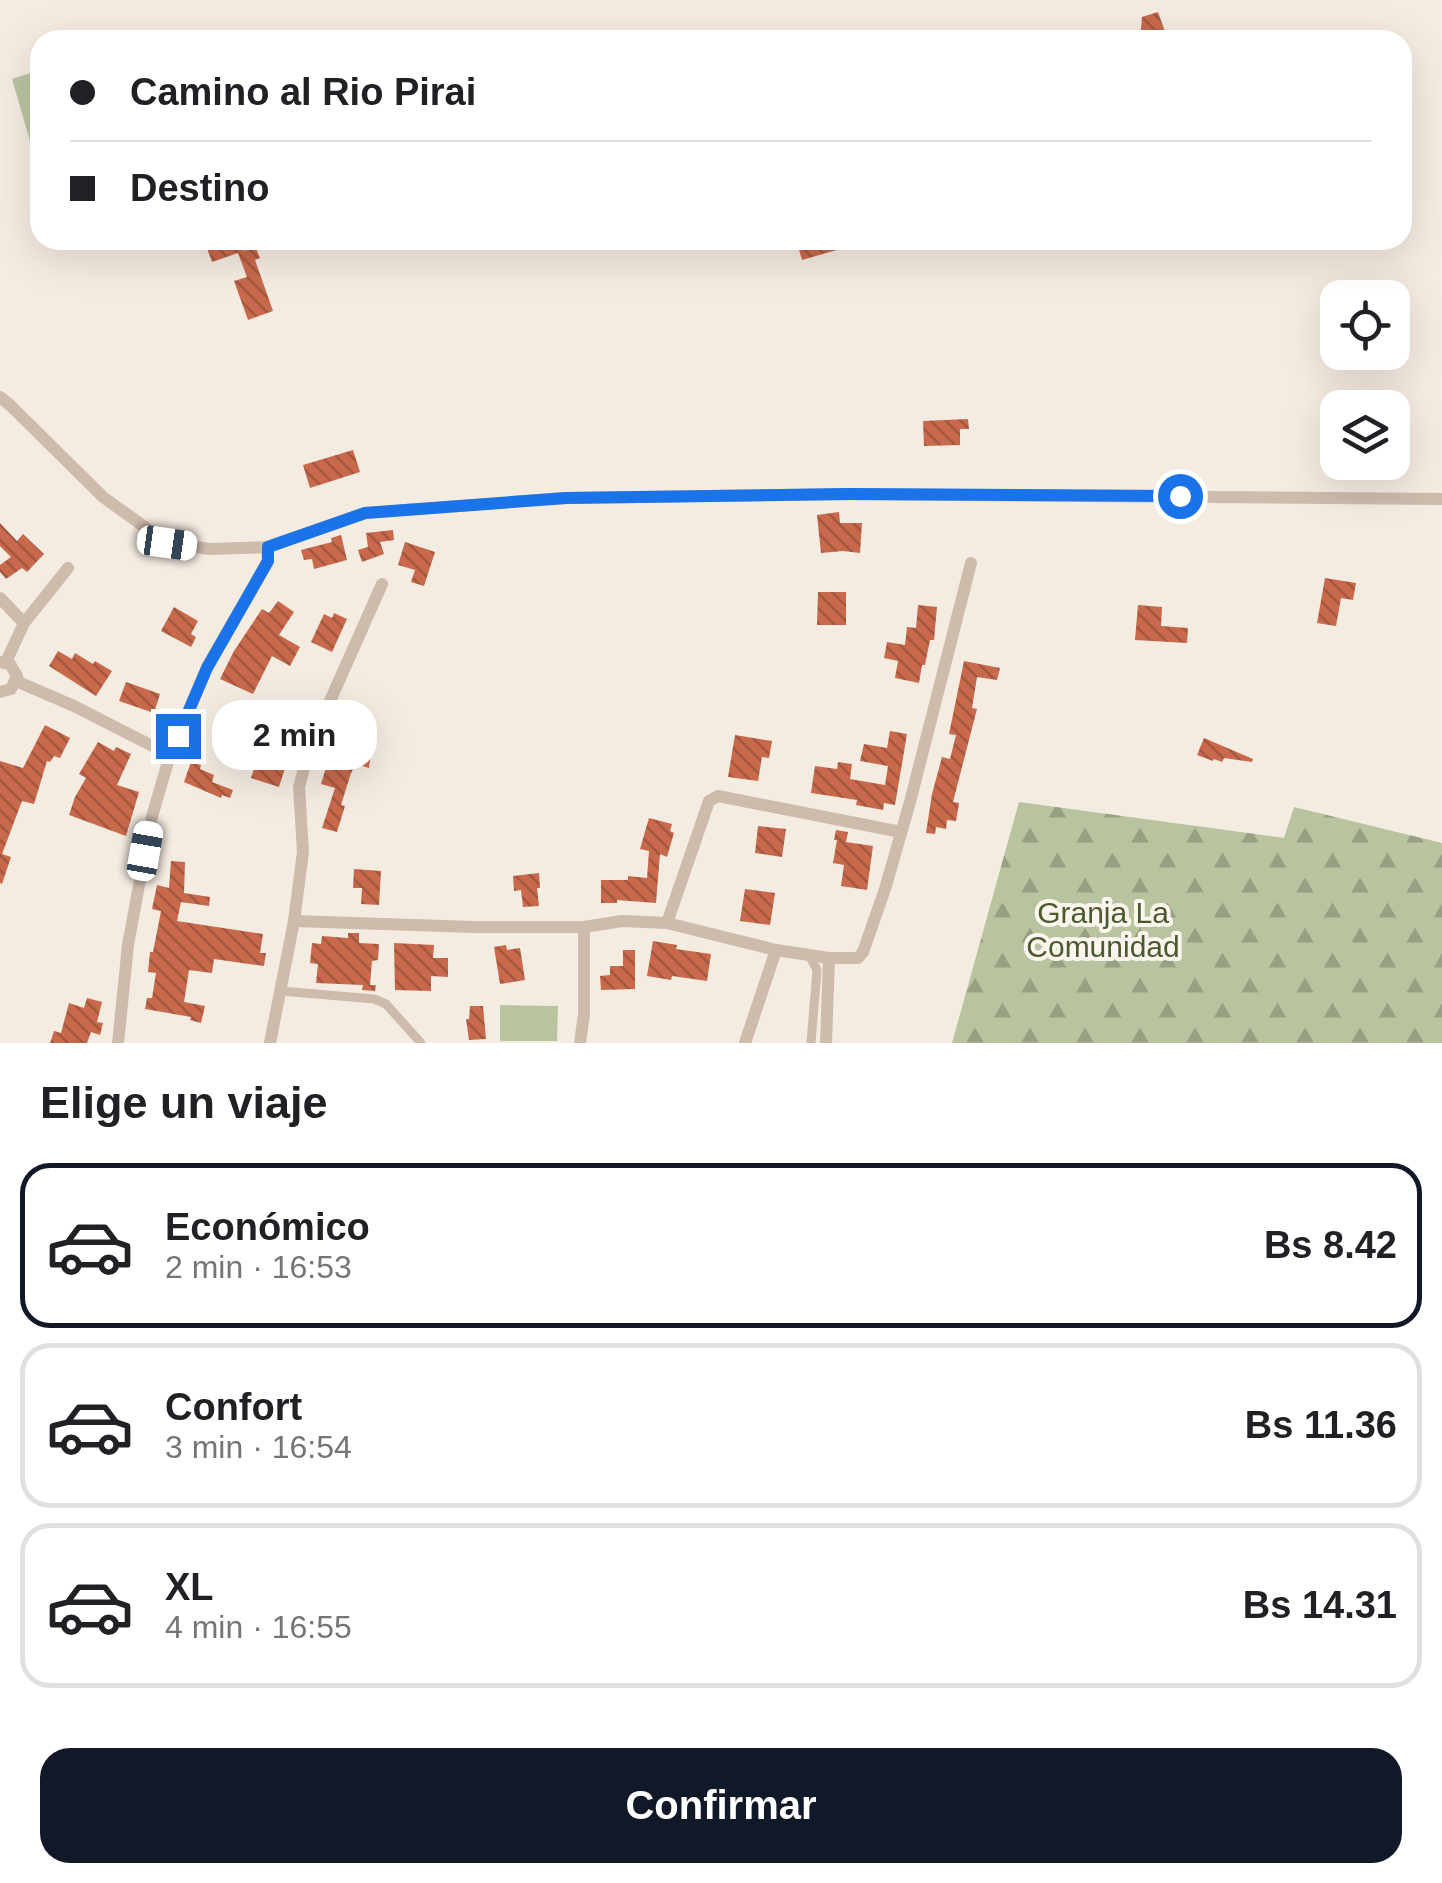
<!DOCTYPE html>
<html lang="es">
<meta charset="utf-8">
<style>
body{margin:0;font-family:Helvetica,sans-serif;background:#f6f6f6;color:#202124;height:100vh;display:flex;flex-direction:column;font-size:38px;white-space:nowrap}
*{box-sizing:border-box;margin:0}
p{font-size:32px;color:#757577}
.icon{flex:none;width:55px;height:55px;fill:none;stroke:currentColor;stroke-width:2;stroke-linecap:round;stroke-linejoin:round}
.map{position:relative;height:1043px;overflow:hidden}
.drawer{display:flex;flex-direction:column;background:#fff;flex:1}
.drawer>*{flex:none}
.top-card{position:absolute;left:30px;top:30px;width:1382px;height:220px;border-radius:30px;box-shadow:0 10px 40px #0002;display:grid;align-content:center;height:220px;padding:0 40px;background:#fff}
.controls{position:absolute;left:1320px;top:280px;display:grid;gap:20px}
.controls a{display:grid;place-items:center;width:90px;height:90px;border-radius:20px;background:#fff;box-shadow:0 10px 40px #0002;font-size:50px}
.end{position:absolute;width:45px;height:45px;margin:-22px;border:12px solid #1a73e8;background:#fff;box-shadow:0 0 0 5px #fff}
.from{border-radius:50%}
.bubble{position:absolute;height:70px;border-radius:30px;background:#fff;box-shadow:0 10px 40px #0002;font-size:32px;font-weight:800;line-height:70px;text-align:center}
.car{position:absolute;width:30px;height:60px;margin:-30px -15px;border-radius:12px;box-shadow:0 0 8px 2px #0007;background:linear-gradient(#fff 24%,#345 0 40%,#fff 0 76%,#345 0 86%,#fff 0)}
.top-card b{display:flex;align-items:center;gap:35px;height:95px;font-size:38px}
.top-card b+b{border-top:2px solid #e0e0e0}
.top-card i{width:25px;height:25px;background:#202124}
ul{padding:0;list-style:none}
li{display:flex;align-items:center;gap:30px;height:165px;margin:0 20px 15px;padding:0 20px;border:5px solid #e0e0e0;border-radius:30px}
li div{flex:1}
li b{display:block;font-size:38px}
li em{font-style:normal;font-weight:800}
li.selected{border-color:#111827}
li>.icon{width:90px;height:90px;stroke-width:1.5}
h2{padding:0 40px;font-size:45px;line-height:120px}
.button{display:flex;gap:20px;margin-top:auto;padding:20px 40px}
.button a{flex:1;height:115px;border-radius:30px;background:#111827;color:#fff;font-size:40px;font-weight:800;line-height:115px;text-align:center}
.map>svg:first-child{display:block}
</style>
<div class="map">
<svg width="1442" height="1043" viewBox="0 0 1442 1043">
<defs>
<pattern id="forest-firs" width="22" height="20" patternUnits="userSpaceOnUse" patternTransform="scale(2.5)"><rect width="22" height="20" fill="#b8c4a0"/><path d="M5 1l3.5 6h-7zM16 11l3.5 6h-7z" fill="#97a083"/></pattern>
<pattern id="building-back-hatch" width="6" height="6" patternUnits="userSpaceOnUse" patternTransform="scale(2.5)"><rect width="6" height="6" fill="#c8694b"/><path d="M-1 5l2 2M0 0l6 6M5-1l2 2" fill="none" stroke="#a4573f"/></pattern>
</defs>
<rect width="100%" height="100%" fill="#f4ebe1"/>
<!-- forest -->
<polygon fill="url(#forest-firs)" points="1019,802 1284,838 1294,807 1442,843 1442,1043 952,1043"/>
<!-- green -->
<g fill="#b8c4a0">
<polygon points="40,70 40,138 30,141 12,79"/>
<polygon points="500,1005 558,1006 557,1041 500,1041"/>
</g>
<!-- building -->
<g fill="url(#building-back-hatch)">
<polygon points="1158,12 1168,40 1140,40 1142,17"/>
<polygon points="204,240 240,240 244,251 255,246 260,258 255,260 273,311 248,320 234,281 247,277 238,253 212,262"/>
<polygon points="796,240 861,240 861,243 802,260"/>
<polygon points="968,419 969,429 960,429 960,445 924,446 923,421"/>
<polygon points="353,450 360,472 310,488 303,465"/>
<polygon points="839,512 840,523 862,523 860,553 843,551 821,553 817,515"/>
<polygon points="0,523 17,541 23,534 44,554 27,572 22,568 6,579 0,572 0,565 11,557 0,546"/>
<polygon points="393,530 394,540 380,542 384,554 362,562 358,550 368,547 366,533"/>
<polygon points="341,535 347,560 314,569 312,559 304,560 301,550 332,542 331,538"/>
<polygon points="405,542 435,552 424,586 411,582 415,570 398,565"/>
<polygon points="1325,578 1356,583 1353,600 1341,598 1336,626 1317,623"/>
<polygon points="818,592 846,592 846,625 817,625"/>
<polygon points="278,601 294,612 279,635 300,647 290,666 272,656 253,694 220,679 234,651 262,609 269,613"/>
<polygon points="918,605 937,607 934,640 930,640 925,665 922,665 919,683 895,678 898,661 884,658 887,642 905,645 907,627 916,628"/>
<polygon points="1138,605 1162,607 1161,626 1188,628 1187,643 1135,640"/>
<polygon points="174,607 198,621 191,634 196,637 191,647 161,631"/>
<polygon points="334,613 347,619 332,652 311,642 324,614 332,618"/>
<polygon points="58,651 72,659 75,653 93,664 95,661 112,671 96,696 49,666"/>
<polygon points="964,661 1000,668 997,680 977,677 972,708 977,709 953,802 959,803 956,821 947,820 946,829 936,827 935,834 926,833 932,794 942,757 950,759 956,735 949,734"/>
<polygon points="126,682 160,694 154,713 119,701"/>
<polygon points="348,704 361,706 361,709 369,710 366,732 373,733 369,768 356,764 351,773 341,805 345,806 337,832 322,828 335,788 321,784 327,764 336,767 344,751"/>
<polygon points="45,725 70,738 60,758 54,756 50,762 47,761 34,804 22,801 2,854 11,857 2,884 0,883 0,761 23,768"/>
<polygon points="890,731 907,734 895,805 884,803 883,810 856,805 857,800 811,793 815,766 837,769 838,762 852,764 850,779 885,785 888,766 860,761 864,744 887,748"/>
<polygon points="735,735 772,741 769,758 762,757 758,781 728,777"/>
<polygon points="1204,738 1253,759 1252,762 1224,758 1222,762 1214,759 1213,761 1197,755"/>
<polygon points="98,742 114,751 116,747 131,754 117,785 139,792 126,836 69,815 75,797 86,778 79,774"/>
<polygon points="260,750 288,759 279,787 251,778"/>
<polygon points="191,762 201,765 200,769 214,775 212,782 233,790 230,798 222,795 221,798 184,782"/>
<polygon points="649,818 672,824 670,831 674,833 667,857 660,854 656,903 617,900 617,903 601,903 601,880 628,880 628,876 647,878 649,851 640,849"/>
<polygon points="758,826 786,829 782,857 755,853"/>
<polygon points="836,830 848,832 846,842 873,846 867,890 841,886 844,865 833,863 837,840 834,840"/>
<polygon points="171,861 185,862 184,893 210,897 209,906 181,902 177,921 263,934 260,953 266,953 264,966 214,959 212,973 189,970 184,1002 205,1006 201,1023 190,1020 191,1017 145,1009 147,998 152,998 156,973 148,972 150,952 153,952 161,911 152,909 157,885 169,888"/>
<polygon points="354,869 381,871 379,905 361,904 362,888 353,888"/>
<polygon points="539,873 540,888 537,888 539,906 523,907 521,890 514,891 513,876"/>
<polygon points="745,889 775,893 770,925 740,921"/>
<polygon points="348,933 359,933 359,943 379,944 378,960 372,961 370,985 376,985 375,991 362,990 363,985 316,983 318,964 310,963 312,943 321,944 322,936 348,938"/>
<polygon points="653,941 677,945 676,949 711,954 707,981 672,976 671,980 647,976"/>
<polygon points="394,943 434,945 433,958 448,958 448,977 431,976 431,991 395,990"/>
<polygon points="506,945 507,950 520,948 525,980 500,984 494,947"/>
<polygon points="623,950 635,950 635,989 601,990 600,976 610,975 610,966 623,966"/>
<polygon points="87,998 102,1002 97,1022 103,1023 100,1035 91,1032 87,1043 50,1043 54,1031 61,1033 69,1003 84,1008"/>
<polygon points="470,1006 483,1006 486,1039 469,1040 466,1019 469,1019"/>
</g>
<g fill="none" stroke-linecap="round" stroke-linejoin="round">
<!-- pedestrian -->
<g stroke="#cdbbac" stroke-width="9">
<polyline points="809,955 817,970 811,1043"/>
<polyline points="281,991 374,999 386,1004 421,1043"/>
</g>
<!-- minor -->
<g stroke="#cdbbac" stroke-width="12">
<polyline points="0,397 11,406 103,497 167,543 210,549 267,547 365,513 566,498 849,494 1442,499"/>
<polyline points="0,598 24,623"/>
<polyline points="0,662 10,664 17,676 11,689 0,692"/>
<polyline points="6,662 24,623 68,568"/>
<polyline points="16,681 74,706 170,755"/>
<polyline points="294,921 473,927 584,927 622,921 667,923 776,950 829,958 858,958 863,952 885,889 910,802 971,563"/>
<polyline points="667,923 709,801 718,796 901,832"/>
<polyline points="118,1043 128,945 151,820 170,755 207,667 268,561 267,547"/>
<polyline points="270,1043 294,921 303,852 299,787 310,746 382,584"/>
<polyline points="580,1043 584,1014 584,927"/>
<polyline points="745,1043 776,950"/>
<polyline points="826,1043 829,958"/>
</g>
</g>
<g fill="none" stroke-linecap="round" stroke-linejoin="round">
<!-- route -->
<polyline stroke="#1a73e8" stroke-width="12" points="178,736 207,668 268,561 268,547 365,513 566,498 849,494 1180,496"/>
</g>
<g text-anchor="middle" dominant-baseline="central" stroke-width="8" stroke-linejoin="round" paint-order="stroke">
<!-- park labels -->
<g font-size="30" fill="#4a5a2e" stroke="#fbf5ee">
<text x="1103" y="912">Granja La<tspan x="1103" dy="34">Comunidad</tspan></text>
</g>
</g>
</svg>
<div class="controls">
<a><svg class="icon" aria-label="locate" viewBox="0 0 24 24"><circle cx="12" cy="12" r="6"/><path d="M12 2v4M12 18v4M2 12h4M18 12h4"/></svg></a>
<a><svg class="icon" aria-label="layers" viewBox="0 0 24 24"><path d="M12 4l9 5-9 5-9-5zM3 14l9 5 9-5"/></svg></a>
</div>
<i class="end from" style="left:1180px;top:496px"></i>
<i class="end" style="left:178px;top:736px"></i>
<div class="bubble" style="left:212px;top:700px;width:165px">2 min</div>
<i class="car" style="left:167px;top:543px;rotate:98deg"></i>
<i class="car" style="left:145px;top:851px;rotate:10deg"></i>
<div class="top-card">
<b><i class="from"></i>Camino al Rio Pirai</b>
<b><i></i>Destino</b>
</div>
</div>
<section class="drawer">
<h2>Elige un viaje</h2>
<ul>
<li class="selected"><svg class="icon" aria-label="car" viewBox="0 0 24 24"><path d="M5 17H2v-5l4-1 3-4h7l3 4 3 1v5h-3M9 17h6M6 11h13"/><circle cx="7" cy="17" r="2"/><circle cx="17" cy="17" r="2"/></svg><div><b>Económico</b><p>2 min · 16:53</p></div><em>Bs 8.42</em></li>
<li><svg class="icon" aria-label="car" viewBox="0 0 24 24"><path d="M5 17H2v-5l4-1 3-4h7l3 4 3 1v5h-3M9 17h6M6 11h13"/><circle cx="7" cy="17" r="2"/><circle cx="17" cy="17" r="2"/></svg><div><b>Confort</b><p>3 min · 16:54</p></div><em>Bs 11.36</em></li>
<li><svg class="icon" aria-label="car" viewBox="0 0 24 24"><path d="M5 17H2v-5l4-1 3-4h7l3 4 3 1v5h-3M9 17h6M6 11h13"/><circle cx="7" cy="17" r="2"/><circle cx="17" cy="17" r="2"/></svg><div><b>XL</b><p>4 min · 16:55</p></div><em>Bs 14.31</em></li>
</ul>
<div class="button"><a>Confirmar</a></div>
</section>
